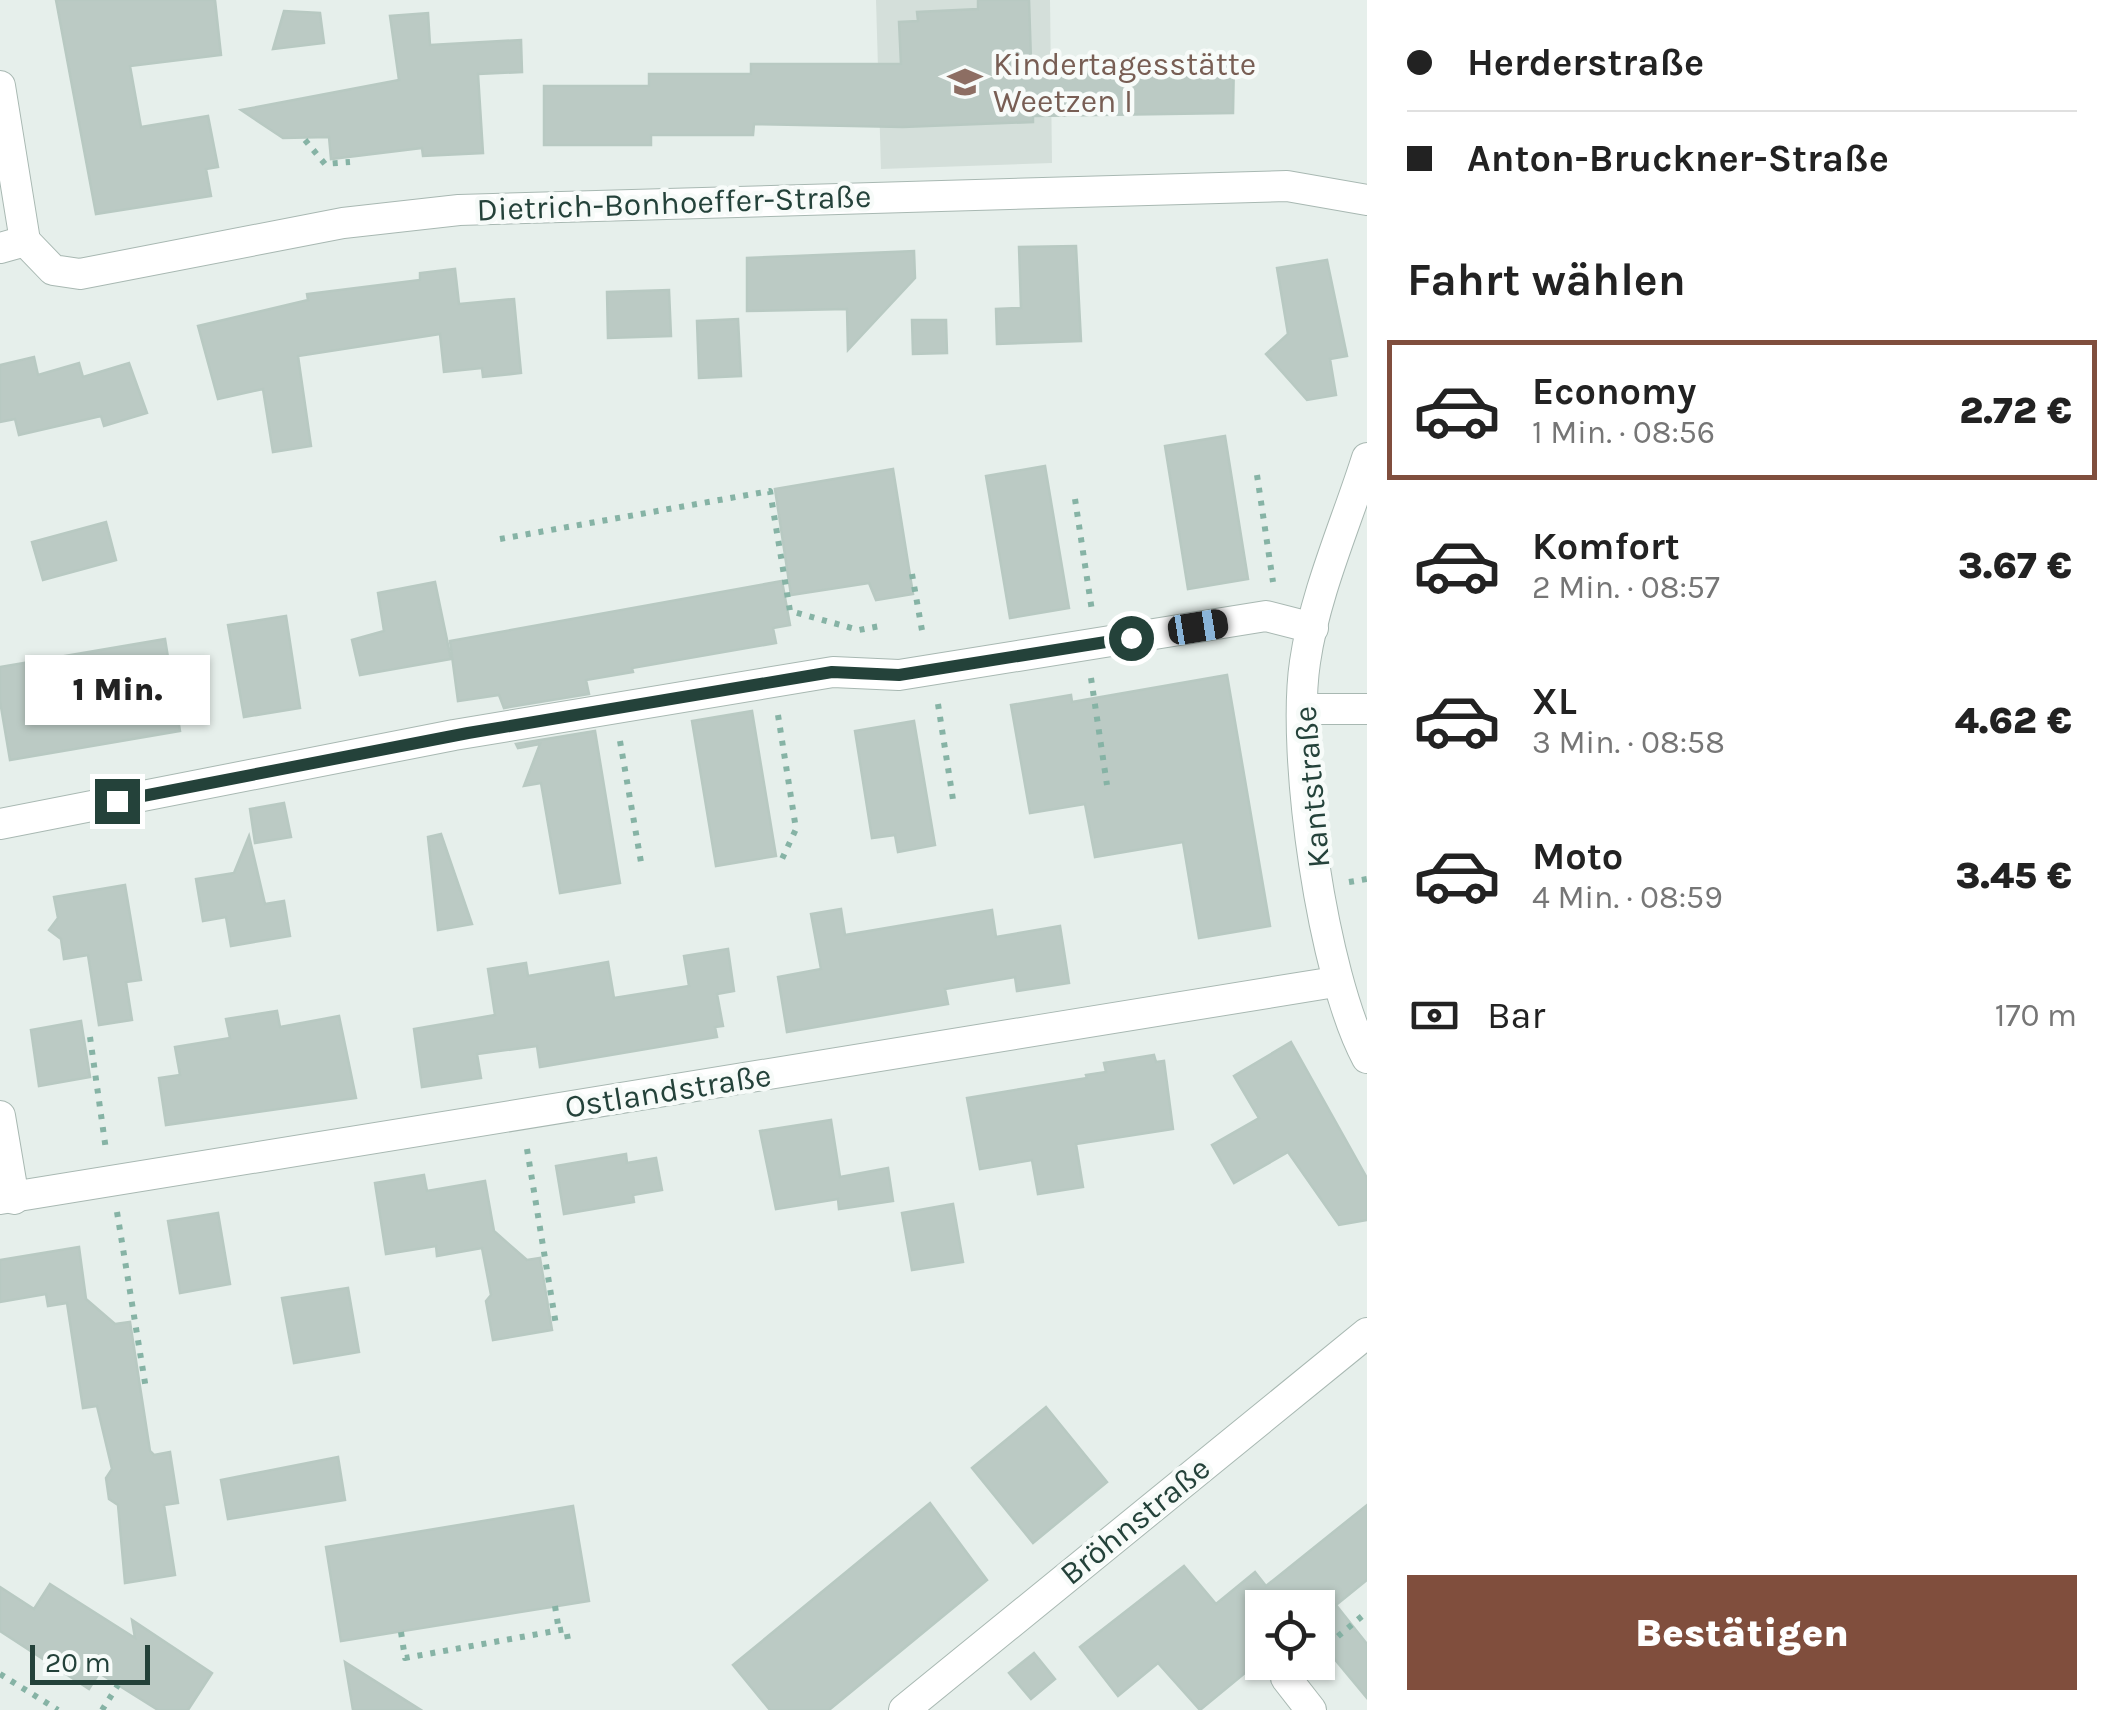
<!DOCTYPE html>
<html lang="de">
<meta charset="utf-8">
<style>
body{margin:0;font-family:Karla,sans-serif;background:#f6f6f6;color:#222;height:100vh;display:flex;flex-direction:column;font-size:38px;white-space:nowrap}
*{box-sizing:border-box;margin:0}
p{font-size:32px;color:#767676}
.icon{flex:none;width:55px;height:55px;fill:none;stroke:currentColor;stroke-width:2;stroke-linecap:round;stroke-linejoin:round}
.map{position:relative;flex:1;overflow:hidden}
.panel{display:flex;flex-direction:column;background:#fff;width:750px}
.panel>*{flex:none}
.top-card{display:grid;align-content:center;height:220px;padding:0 40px;background:#fff}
.buttons{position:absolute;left:1245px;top:1590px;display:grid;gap:20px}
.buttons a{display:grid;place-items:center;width:90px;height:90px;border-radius:0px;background:#fff;box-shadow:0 2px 8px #0004;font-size:50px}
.scale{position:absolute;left:30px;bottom:25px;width:120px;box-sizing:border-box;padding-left:10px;border:5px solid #24423a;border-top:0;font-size:28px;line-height:35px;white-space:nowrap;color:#24423a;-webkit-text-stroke:8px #f7fbf9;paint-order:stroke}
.end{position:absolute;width:45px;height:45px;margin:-22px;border:12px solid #24423a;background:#fff;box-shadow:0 0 0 5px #fff}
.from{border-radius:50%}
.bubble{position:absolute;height:70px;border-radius:0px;background:#fff;box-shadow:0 2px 8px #0004;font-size:32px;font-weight:800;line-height:70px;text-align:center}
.car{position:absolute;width:30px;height:60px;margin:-30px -15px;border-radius:12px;box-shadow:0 0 8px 2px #0007;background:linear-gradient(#222 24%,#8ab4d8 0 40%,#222 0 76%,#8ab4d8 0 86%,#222 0)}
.top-card b{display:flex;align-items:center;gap:35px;height:95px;font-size:38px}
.top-card b+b{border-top:2px solid #e0e0e0}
.top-card i{width:25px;height:25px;background:#222}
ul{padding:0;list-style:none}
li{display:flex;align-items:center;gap:30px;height:140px;margin:0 20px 15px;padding:0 20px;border:5px solid transparent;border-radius:0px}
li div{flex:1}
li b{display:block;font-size:38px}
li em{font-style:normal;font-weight:800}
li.selected{border-color:#804e3d}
li>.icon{width:90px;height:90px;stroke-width:1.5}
h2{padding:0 40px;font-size:45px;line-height:120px}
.pay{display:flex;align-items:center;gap:25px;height:110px;padding:0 40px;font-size:38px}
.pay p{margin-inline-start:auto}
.primary-button{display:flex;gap:20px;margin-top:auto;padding:20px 40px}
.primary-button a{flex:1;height:115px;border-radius:0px;background:#804e3d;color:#fff;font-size:40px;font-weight:800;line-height:115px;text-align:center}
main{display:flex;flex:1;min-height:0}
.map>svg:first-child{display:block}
</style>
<main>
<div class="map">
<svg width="1367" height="1710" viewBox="0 0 1367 1710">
<rect width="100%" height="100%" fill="#e6efeb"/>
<!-- built -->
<polygon fill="#d4dfda" points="876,0 1050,0 1052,163 881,169"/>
<!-- building -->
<g fill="#bbcac4" stroke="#b8c9c2" stroke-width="2.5">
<polygon points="56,0 215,0 221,55 130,66 141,127 208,116 218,167 206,169 211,196 96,214"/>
<polygon points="978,0 1029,0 1031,60 1234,59 1233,113 1033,116 1033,122 903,127 754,124 753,135 651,135 651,145 544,145 544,86 649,86 649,74 751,74 751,64 901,64 899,22 918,21 917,12 978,9"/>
<polygon points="284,11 320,13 324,43 273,49"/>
<polygon points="428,13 430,45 521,40 522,72 478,74 483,153 423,156 422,148 331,159 329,137 283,138 241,110 399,80 390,16"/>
<polygon points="1076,246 1081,341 997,344 996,309 1021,308 1019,247"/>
<polygon points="914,251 915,278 848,350 847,309 747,311 747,258"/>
<polygon points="1327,260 1347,356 1330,359 1336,395 1307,400 1266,354 1288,334 1277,268"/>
<polygon points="455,269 459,304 514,299 521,373 483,377 482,368 444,372 440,334 298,356 311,446 273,452 263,389 218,399 198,326 308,300 307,294 420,280 420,273"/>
<polygon points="669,290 671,336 608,338 607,292"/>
<polygon points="738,319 741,376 699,378 697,321"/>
<polygon points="912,320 946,320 947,353 913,354"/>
<polygon points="34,357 38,375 79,363 83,377 129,363 147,413 104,426 101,416 19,435 15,419 0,422 0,365"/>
<polygon points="1225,436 1248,579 1188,589 1165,446"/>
<polygon points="1045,466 1069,608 1010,618 986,476"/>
<polygon points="893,469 913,594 876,600 869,583 791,595 775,489"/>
<polygon points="106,522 116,560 43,580 32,542"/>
<polygon points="782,581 790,625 773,628 776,643 632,668 633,672 586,680 589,694 504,708 499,695 458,701 450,641"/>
<polygon points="435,582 451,659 360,675 352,640 384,631 378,593"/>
<polygon points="286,616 300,708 244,717 228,625"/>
<polygon points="165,639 180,731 10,760 0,701 0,667"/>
<polygon points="1227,675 1270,926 1199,938 1183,842 1095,857 1085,804 1030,813 1011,705 1071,695 1072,702"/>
<polygon points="752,711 776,856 716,866 692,721"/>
<polygon points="914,721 935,845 898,852 895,835 872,838 855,731"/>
<polygon points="595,731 620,883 560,893 541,783 524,786 540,744 518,748 516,744"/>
<polygon points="284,803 291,837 255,843 250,809"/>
<polygon points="441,834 472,924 438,930 428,837"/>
<polygon points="249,836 265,904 284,901 290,936 231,946 226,917 203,921 196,879 234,873"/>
<polygon points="125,885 141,980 126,982 132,1020 99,1025 88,955 64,959 61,939 49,930 58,918 54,897"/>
<polygon points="841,909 845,935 992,910 996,937 1060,926 1069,983 1017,991 1015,977 945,989 948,1004 787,1032 778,977 821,969 811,914"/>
<polygon points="728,949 734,991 717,994 723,1026 715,1027 717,1037 540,1067 537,1046 477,1054 481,1078 422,1087 414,1029 495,1015 488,969 526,963 528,976 608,962 614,998 689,986 684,956"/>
<polygon points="277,1011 280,1027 339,1016 356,1098 166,1125 159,1078 180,1075 175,1047 230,1038 226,1019"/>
<polygon points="81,1021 90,1077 39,1086 31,1030"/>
<polygon points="1291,1042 1367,1178 1367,1220 1339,1225 1288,1152 1234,1183 1212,1145 1259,1118 1234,1076"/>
<polygon points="1154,1055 1156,1062 1164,1061 1173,1129 1076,1144 1083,1187 1038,1194 1032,1160 980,1169 967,1098 1087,1078 1086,1075 1106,1072 1104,1063"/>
<polygon points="831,1120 840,1177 888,1168 893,1201 839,1209 838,1199 776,1209 760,1131"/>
<polygon points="626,1154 627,1163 656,1158 662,1190 633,1195 634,1202 564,1214 556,1166"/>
<polygon points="424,1175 427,1191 485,1181 494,1231 527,1260 540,1258 552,1330 493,1340 486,1301 491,1295 482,1248 437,1256 436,1246 386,1254 375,1183"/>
<polygon points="953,1204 963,1262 912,1270 902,1213"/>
<polygon points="218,1213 230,1284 180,1293 168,1221"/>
<polygon points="79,1247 86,1299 115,1324 130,1322 150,1451 154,1455 170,1452 178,1503 164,1505 175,1575 125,1583 118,1505 109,1499 106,1478 112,1469 97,1406 83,1408 67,1303 48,1306 46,1294 0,1302 0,1260"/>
<polygon points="348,1288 359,1352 294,1363 282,1298"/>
<polygon points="1046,1407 1107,1482 1033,1543 972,1468"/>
<polygon points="338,1457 345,1500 228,1519 221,1480"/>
<polygon points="930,1503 987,1580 829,1710 770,1710 733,1665"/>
<polygon points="1367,1505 1367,1580 1336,1605 1367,1644 1367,1698 1318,1639 1318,1608 1262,1608 1262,1659 1200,1710 1158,1663 1118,1696 1080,1647 1184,1566 1216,1604 1255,1572 1266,1586"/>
<polygon points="573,1506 589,1601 341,1641 326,1547"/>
<polygon points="50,1584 135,1638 132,1620 212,1673 188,1710 158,1710 99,1673 89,1689 0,1631 0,1587 34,1609"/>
<polygon points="1034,1653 1055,1679 1031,1699 1009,1673"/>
<polygon points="345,1662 421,1710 353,1710"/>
</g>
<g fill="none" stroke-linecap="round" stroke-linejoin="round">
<!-- minor casing -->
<g stroke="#a8b8b2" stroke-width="32">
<g id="minor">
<polyline points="0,86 25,241"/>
<polyline points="0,248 25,241 53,270 80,274 343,223 459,210 1287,186 1367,200"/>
<path d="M1367 458C1346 524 1315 593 1305 662 1291 755 1323 977 1367 1058"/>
<polyline points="1302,709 1367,709"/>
<polyline points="0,824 454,735 833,672 899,675 1266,616 1313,628"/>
<polyline points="0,1116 14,1199"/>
<polyline points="0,1199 1335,982"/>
<polyline points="1286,1678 1311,1710"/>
<polyline points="904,1710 1367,1333"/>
</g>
</g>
<!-- path -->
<g stroke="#86b3a5" stroke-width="6" stroke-dasharray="5 8" stroke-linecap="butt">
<polyline points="305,140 325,164 350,162"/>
<polyline points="1257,475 1273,582"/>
<polyline points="1075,499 1092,611"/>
<polyline points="500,539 770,491 790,611 859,630 880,626"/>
<polyline points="912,574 923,636"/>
<polyline points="1091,678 1107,785"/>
<polyline points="938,704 954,806"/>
<polyline points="778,715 796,829 782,859"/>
<polyline points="620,741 642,868"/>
<polyline points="1349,882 1367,879"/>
<polyline points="90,1037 106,1150"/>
<polyline points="527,1149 556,1325"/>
<polyline points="117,1212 146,1389"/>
<polyline points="555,1606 559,1631"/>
<polyline points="401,1632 405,1658 566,1629 569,1645"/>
<polyline points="1318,1653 1367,1612"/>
<polyline points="0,1674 58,1710"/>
<polyline points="102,1710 118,1685"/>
</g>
<!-- minor -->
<use href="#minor" stroke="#fff" stroke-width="30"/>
</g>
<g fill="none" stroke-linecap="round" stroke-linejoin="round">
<!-- route -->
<polyline stroke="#24423a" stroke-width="12" points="117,801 468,733 832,672 899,675 1131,638"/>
</g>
<!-- icons -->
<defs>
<g id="school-bare" transform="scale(2.7)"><path d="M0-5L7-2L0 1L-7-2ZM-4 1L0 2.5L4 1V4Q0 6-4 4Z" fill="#8d6e63" stroke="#f7fbf9" stroke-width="2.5" paint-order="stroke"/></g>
</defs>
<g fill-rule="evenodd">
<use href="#school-bare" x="965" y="82"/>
</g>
<g text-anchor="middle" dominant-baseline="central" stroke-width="9" stroke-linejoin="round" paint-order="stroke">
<!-- education labels -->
<g font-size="32" fill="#785e54" stroke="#f7fbf9" text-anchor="start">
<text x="993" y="64">Kindertagesstätte<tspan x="993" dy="37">Weetzen I</tspan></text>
</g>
<!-- street labels -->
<g font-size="32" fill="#24423a" stroke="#f7fbf9">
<text transform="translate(674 203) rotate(-2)">Dietrich-Bonhoeffer-Straße</text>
<text transform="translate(1312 787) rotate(-95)">Kantstraße</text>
<text transform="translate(668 1091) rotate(-9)">Ostlandstraße</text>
<text transform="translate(1135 1521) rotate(-39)">Bröhnstraße</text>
</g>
</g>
</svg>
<div class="buttons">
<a><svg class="icon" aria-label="locate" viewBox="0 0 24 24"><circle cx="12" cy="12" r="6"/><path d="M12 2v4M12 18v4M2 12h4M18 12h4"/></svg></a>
</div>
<div class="scale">20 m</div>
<i class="end from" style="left:1131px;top:638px"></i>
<i class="end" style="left:117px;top:801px"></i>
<div class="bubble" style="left:25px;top:655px;width:185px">1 Min.</div>
<i class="car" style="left:1198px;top:627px;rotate:81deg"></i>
</div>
<section class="panel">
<div class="top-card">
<b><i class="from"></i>Herderstraße</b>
<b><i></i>Anton-Bruckner-Straße</b>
</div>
<h2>Fahrt wählen</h2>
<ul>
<li class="selected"><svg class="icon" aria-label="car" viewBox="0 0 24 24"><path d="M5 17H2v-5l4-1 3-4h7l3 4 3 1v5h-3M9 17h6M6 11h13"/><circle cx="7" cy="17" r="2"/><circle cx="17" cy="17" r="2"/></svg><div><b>Economy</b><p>1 Min. · 08:56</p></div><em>2.72 €</em></li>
<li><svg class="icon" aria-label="car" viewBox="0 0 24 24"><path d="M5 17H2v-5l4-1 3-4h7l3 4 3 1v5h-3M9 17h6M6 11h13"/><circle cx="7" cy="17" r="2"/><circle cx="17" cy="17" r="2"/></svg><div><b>Komfort</b><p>2 Min. · 08:57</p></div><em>3.67 €</em></li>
<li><svg class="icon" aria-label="car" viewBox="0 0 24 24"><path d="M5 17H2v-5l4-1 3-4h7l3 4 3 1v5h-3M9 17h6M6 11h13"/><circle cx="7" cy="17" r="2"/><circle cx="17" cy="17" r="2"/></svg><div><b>XL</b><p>3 Min. · 08:58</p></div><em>4.62 €</em></li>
<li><svg class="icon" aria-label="car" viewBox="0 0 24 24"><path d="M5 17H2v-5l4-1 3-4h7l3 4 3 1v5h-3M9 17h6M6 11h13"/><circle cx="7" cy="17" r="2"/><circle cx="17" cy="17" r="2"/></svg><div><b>Moto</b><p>4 Min. · 08:59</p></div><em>3.45 €</em></li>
</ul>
<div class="pay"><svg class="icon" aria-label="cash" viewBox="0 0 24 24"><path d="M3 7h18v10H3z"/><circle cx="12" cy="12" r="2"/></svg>Bar<p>170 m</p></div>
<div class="primary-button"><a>Bestätigen</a></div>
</section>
</main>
